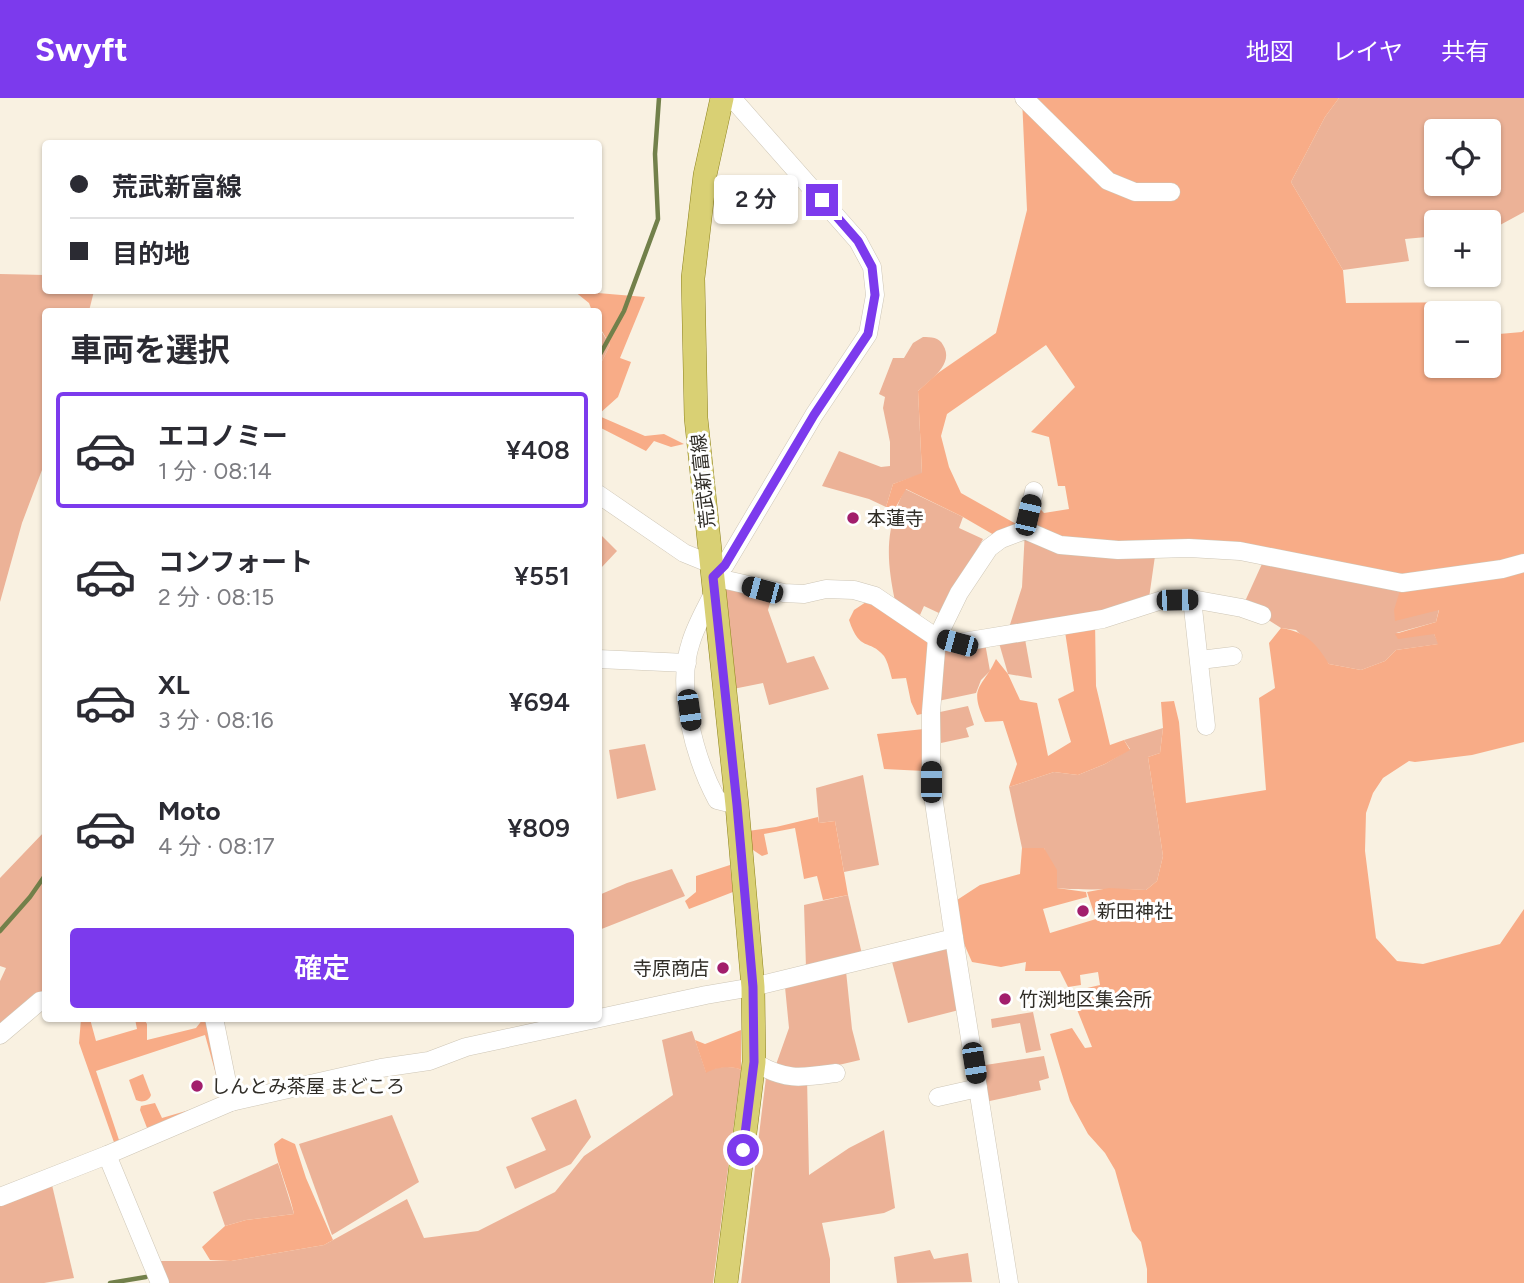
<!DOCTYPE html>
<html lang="ja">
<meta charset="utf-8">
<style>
body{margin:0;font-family:Figtree,"Noto Sans JP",sans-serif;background:#f7f7f7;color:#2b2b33;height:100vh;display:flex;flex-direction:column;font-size:26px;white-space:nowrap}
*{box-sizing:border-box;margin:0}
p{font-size:23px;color:#7c7c81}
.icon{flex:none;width:38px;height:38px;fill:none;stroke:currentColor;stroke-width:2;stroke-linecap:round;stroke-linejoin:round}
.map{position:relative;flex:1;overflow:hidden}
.drawer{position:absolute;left:42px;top:210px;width:560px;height:714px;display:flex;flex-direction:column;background:#fff;border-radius:7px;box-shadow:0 2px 5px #0004}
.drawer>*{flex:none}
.top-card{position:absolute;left:42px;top:42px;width:560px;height:154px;border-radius:7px;box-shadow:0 2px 5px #0004;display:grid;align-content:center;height:154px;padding:0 28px;background:#fff}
.buttons{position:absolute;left:1424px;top:21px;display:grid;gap:14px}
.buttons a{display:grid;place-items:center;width:77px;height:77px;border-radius:7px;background:#fff;box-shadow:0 2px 5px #0004;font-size:35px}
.end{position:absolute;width:32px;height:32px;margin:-16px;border:9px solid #7c3aed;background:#fff;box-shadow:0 0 0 4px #fff}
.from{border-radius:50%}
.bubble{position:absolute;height:49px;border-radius:7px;background:#fff;box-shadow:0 2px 5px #0004;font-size:23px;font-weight:600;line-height:49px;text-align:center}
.car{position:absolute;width:21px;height:42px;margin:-21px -10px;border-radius:9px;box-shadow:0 0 5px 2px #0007;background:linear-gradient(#222 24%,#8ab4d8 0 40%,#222 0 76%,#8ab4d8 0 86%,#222 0)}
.top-card b{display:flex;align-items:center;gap:24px;height:66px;font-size:26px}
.top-card b+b{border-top:2px solid #e1e1e2}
.top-card i{width:18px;height:18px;background:#2b2b33}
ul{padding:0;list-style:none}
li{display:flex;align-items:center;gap:21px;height:116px;margin:0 14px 10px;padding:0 14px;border:4px solid transparent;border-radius:7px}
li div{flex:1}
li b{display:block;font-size:26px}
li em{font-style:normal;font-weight:600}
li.on{border-color:#7c3aed}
li>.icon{width:63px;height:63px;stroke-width:1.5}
h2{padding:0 28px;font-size:32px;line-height:84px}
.primary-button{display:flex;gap:14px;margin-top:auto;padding:14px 28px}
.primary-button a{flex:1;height:80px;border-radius:7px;background:#7c3aed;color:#fff;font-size:28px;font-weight:600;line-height:80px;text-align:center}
header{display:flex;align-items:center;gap:42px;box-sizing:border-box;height:98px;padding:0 35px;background:#7c3aed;color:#fff}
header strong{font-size:33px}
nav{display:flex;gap:38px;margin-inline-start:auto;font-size:24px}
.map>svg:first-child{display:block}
</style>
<header>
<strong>Swyft</strong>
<nav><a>地図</a><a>レイヤ</a><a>共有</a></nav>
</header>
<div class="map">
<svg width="1524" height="1185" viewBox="0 0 1524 1185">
<rect width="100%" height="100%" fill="#f9f1e1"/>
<!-- green -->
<g fill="#ecb297" fill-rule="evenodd">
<path d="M1339 0H1524V114L1489 133V124H1437V138L1405 141 1409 163 1343 172 1291 84 1325 19ZM1437 33H1489V86H1437Z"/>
<polygon points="0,176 45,177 46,192 94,193 89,213 46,214 45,364 22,425 0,504"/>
<polygon points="598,228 610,247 599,269 598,269"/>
<path d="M923 239C931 239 939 239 943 247 955 266 930 282 918 293L922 376 893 386 886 409 869 401 822 388 839 353 881 369 890 368V344L883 310 885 299 879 296 893 260H904L913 245Z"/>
<path d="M905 391 963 419 959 430 983 441 941 516 924 508 920 517 895 503C886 460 885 430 905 391Z"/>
<polygon points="1025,432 1156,451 1148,507 1007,536 1022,489"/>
<polygon points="598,434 617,453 601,470 599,464"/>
<polygon points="1266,457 1361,476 1439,511 1436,524 1396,535 1434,536 1439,546 1396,552 1385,563 1361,572 1329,566 1296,532 1281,530 1259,516 1242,510"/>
<polygon points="721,482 773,494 768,512 787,565 814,558 829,591 769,607 763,585 733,591"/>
<polygon points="1025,541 1032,580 1008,576 999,545"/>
<polygon points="985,545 990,573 981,582 976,595 938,603 944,552"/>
<polygon points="968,608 974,627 966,630 969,639 941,645 940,614"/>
<path d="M1163 630 1160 655 1148 659 1163 758 1157 783 1146 792C1115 790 1087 793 1057 790L1044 750H1022L1009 689 1054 674 1078 677 1105 666 1130 651 1124 642Z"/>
<polygon points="645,646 656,692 617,701 609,652"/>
<polygon points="863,677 879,767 844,774 835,723 819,725 816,690"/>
<polygon points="45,733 46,868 43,873 45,875 45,902 0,936 0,948 0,883 6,870 0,868 0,780"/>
<polygon points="672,771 685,798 599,832 599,797 627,785"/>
<polygon points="848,797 862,856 806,869 804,807"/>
<polygon points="947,848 959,912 908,925 891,860"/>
<polygon points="846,873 852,931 860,962 830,969 807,979 809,1077 849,1050 884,1032 895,1110 884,1115 822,1125 830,1161 830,1185 741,1185 767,971 773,975 789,930 785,889"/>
<polygon points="1033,914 1041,952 1026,955 1020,925 992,930 991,921"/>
<path d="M692 933 706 974C714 969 733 967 741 972L713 1185H160L150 1163H231L324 1147 407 1101 424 1140 478 1133 555 1094 584 1058 673 997 662 942Z"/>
<polygon points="1044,958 1049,980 1039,983 1041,992 985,1004 979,968"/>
<polygon points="576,1001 591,1039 571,1066 515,1091 506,1069 546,1052 531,1020"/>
<polygon points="392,1017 419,1084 332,1137 299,1046"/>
<polygon points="278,1065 294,1116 246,1122 225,1128 213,1094"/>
<polygon points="52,1087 74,1180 44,1185 0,1185 0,1106"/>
<polygon points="930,1152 934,1161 968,1155 972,1184 897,1185 894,1159"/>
</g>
<!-- forest -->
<g fill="#f8ac87" fill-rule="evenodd">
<path d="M1022 0H1339L1325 19 1291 84 1343 172 1346 205 1494 204 1499 236 1522 234 1524 232V644L1472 657 1415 664 1409 663 1383 680 1373 695 1366 715 1365 753 1376 840 1397 863 1423 866 1500 846 1524 811V1185H1147V1171L1141 1144 1132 1133 1115 1072 1105 1055 1088 1036 1070 1003 1050 936 1072 930 1085 950 1092 949 1070 894 1100 887 1098 874 1080 877 1081 887 1068 889 1060 873H1025L1026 864 1001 869 972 864 958 832 957 802 980 787 1020 776 1022 750H1044L1057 772V790L1086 794 1087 799 1043 811 1050 835 1096 821 1087 794 1109 790 1146 792 1157 783 1163 758 1148 659 1160 655 1163 630 1161 604 1174 603 1179 624 1186 705 1266 692 1259 600 1275 590 1269 545 1281 530C1306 534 1316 545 1329 566L1361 572 1385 563 1396 552 1438 546 1434 536 1398 541 1395 536 1436 524 1439 512 1395 523 1394 512 1402 486 1313 466 1118 452 1025 432 1001 441 963 419 906 391 893 414 886 409 893 386 922 375 918 293 938 275 996 235 1027 112ZM1437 215H1489V268H1437ZM1046 247 1075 289 1031 334 1049 339 1058 388H1065L1069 411 1044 415 1032 402 1025 431 961 395 949 369 941 338 947 316Z"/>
<polygon points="574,193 645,199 620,260 631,264 618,299 599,316 599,269 610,247 599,228 598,214 592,213 589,205"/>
<polygon points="599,318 645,338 664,336 684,346 671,349 654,343 646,353 599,329"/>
<path d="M875 498 937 540 931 614 917 617 911 604 906 580 892 581C890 574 888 564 884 558 869 540 860 555 849 522L854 512Z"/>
<path d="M1095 522 1096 588 1110 647 1124 642 1130 652 1105 666 1078 677 1054 674 1009 689 1017 666 1003 623 985 624C968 588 982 591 996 561L1008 576 1020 602 1037 605 1048 658 1071 644 1058 601 1074 593 1064 527Z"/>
<polygon points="924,631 924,673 884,671 877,636"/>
<polygon points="818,719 819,725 835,723 848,797 823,802 817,778 804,781 795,730 764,736 768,756 762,758 750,750 748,733 776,729"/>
<polygon points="730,767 733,794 689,811 685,803 696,794 696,778"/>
<polygon points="81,921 90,921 96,943 137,931 135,921 144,921 147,926 147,942 196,930 203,921 213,921 228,1002 149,1035 140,1012 141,1008 155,1005 162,1020 196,1010 222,998 205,937 96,973 121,1048 116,1050 79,945"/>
<path d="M741 932V972C733 967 714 969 706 975L695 942 705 946Z"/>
<path d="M143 976 151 997C149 1003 142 1005 136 1002L129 982Z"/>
<path d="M282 1040 295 1046 306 1080 333 1142 324 1147 231 1163 210 1162 202 1149 225 1128 246 1122 294 1116C289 1092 278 1070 274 1046Z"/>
</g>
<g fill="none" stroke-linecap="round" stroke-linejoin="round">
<!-- stream -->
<g stroke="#72804a" stroke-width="4.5">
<polyline points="598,260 624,213 658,121 655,56 659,0"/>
<polyline points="0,833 30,799 46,776"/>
<polyline points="110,1185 146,1179"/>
</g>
<!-- minor casing -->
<g stroke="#cec6b6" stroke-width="19">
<g id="minor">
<polyline points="732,0 858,143 872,169 875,197 868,236 814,317 725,467 713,479 784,495 804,496 826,491 854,492 875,498 937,540 957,545 1103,521 1162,502 1192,501 1242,510 1262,517"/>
<polyline points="1024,0 1108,83 1135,94 1171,94"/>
<polyline points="598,396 684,455 711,466"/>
<polyline points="1025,432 1034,393"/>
<path d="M714 494C706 510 696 527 691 544 675 590 695 661 717 702L737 707"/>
<polyline points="1192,501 1206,628"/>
<polyline points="598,561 687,565"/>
<polyline points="1200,562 1233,558"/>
<polyline points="214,920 231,1004"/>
<polyline points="0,937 40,903 46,902"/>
<path d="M754 964C785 983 801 980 836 975"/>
<polyline points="938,999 978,990"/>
<polyline points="107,1057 160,1185"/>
<polyline points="0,1099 107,1057 231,1004 381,970 429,963 466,949 706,897 753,889 954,840"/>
<polyline points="1009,1185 954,840 931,684 931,614 937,540 959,495 989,450 1001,441 1025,432 1060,447 1118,452 1189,450 1240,453 1402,485 1502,471 1524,465"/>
</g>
</g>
<!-- major casing -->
<g stroke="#8d821d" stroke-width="24">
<polyline id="major" points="722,0 705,77 693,180 696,320 737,707 753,889 754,964 726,1185"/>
</g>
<!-- minor -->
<use href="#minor" stroke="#fff" stroke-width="18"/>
<!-- major -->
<use href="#major" stroke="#d9d074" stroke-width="23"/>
</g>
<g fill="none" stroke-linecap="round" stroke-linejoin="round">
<!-- route -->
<polyline stroke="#7c3aed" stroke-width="9" points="743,1052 754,964 753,889 737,707 713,479 725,467 814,317 868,236 875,197 872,169 858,143 822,102"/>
</g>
<!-- markers -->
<g fill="#a21e6c" stroke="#fff" stroke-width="2.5">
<circle cx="853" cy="420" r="7"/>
<circle cx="1083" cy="813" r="7"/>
<circle cx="723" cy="870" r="7"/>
<circle cx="1005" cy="901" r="7"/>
<circle cx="197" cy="988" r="7"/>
</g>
<g text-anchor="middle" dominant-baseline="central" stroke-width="6" stroke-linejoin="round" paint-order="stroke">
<!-- street labels -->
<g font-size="19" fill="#302d27" stroke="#fff">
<text transform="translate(703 383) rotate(-96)">荒武新富線</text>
</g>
<!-- poi labels -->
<g font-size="19" fill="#302d27" stroke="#fff" text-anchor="start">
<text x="867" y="420">本蓮寺</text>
<text x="1097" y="813">新田神社</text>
<text x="709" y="870" text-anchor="end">寺原商店</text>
<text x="1019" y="901">竹渕地区集会所</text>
<text x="211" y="988">しんとみ茶屋 まどころ</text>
</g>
</g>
</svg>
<div class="buttons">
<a><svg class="icon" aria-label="locate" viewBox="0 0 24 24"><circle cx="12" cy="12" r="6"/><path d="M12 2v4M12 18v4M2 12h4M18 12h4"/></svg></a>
<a>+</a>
<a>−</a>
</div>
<i class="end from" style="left:743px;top:1052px"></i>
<i class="end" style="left:822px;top:102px"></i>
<div class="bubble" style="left:714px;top:77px;width:84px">2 分</div>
<i class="car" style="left:1028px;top:417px;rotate:13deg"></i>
<i class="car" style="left:762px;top:492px;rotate:285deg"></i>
<i class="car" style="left:1177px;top:502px;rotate:89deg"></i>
<i class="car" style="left:957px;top:545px;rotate:285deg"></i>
<i class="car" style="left:689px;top:612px;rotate:172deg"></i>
<i class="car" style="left:931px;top:684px;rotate:0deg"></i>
<i class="car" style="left:974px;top:965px;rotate:171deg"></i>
<div class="top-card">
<b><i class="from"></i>荒武新富線</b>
<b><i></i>目的地</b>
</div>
<section class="drawer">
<h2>車両を選択</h2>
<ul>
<li class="on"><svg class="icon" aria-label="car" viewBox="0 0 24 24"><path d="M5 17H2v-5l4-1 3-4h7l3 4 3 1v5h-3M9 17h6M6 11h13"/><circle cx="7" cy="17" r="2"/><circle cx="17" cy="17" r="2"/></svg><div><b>エコノミー</b><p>1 分 · 08:14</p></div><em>¥408</em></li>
<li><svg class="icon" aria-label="car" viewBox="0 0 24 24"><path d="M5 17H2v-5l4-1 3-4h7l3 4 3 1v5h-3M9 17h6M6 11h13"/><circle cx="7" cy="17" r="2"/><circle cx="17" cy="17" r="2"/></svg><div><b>コンフォート</b><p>2 分 · 08:15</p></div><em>¥551</em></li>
<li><svg class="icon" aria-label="car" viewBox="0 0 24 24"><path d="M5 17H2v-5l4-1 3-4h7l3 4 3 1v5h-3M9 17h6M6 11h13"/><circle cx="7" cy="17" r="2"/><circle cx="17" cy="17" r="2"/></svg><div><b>XL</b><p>3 分 · 08:16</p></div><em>¥694</em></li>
<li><svg class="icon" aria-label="car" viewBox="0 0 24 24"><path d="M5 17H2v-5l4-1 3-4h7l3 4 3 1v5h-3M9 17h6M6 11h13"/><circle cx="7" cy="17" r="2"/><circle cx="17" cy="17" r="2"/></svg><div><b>Moto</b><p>4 分 · 08:17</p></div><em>¥809</em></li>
</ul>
<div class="primary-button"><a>確定</a></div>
</section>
</div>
